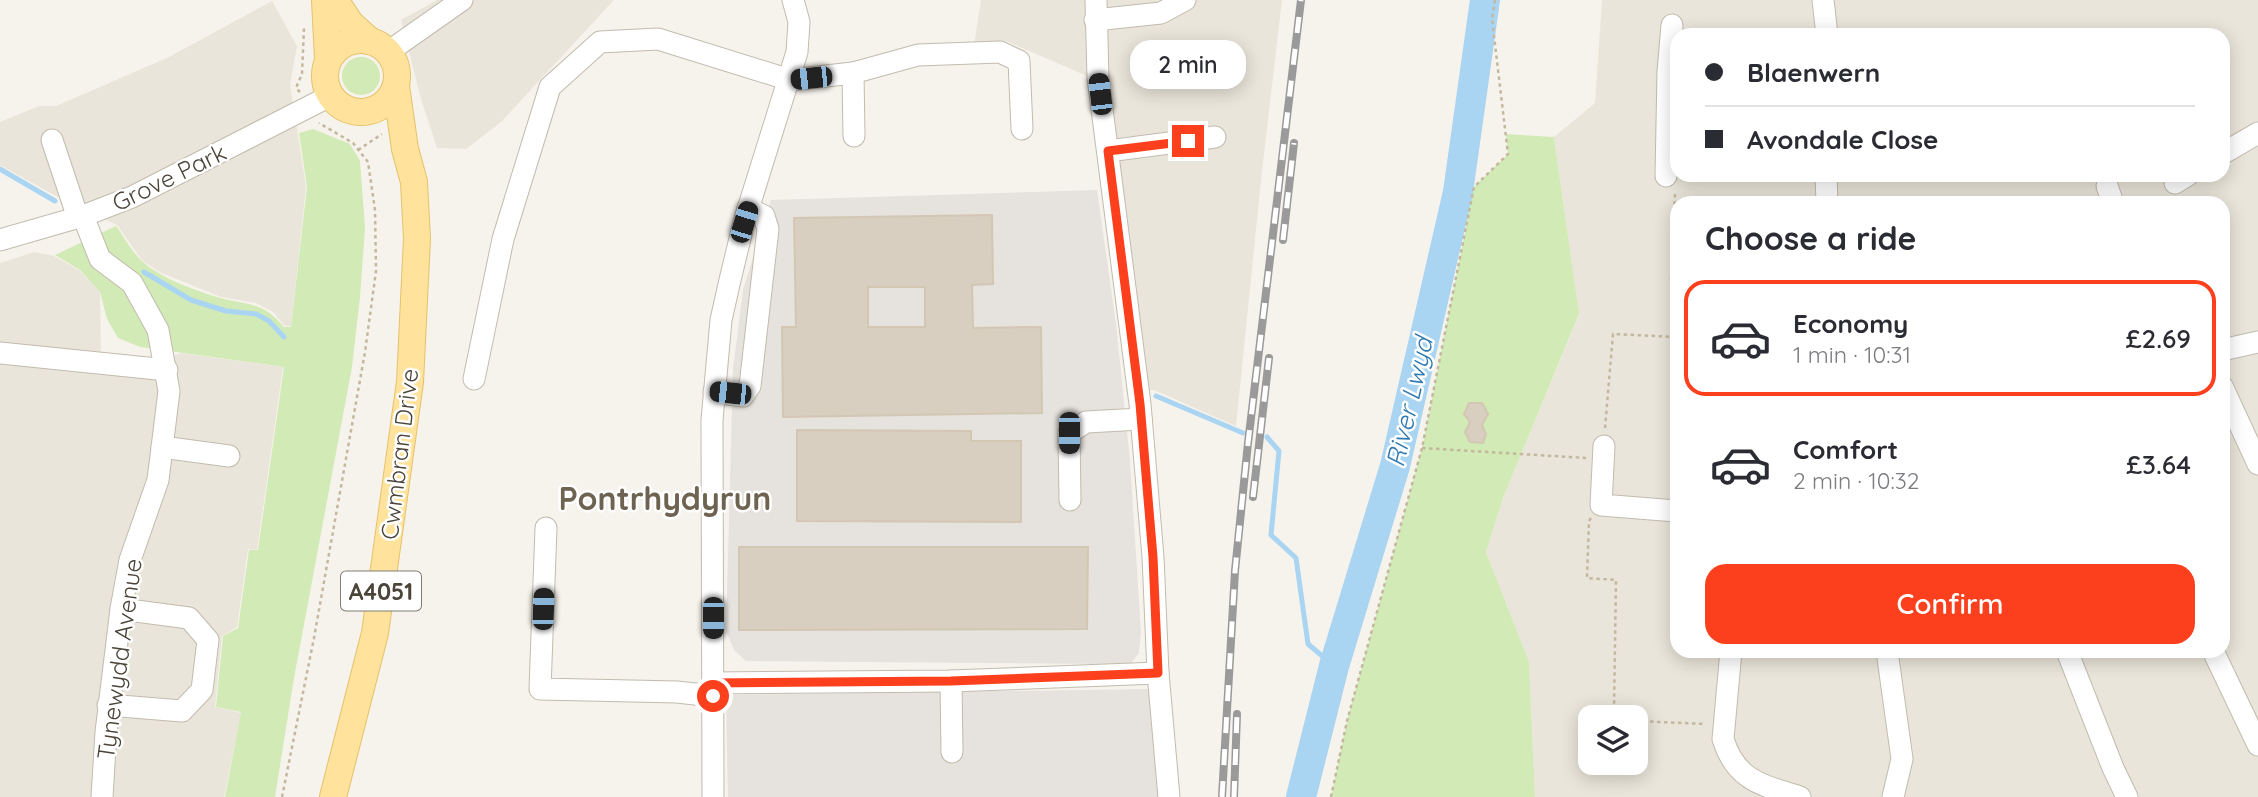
<!DOCTYPE html>
<meta charset="utf-8">
<style>
body{margin:0;font-family:Quicksand,sans-serif;background:#f2f2f3;color:#2b2b33;height:100vh;display:flex;flex-direction:column;font-size:26px;white-space:nowrap}
*{box-sizing:border-box;margin:0}
p{font-size:23px;color:#7c7c81}
.icon{flex:none;width:38px;height:38px;fill:none;stroke:currentColor;stroke-width:2;stroke-linecap:round;stroke-linejoin:round}
.map{position:relative;flex:1;overflow:hidden}
.sheet{position:absolute;left:1670px;top:196px;width:560px;height:462px;display:flex;flex-direction:column;background:#fff;border-radius:21px;box-shadow:0 4px 18px #0003}
.sheet>*{flex:none}
.banner{position:absolute;left:1670px;top:28px;width:560px;height:154px;border-radius:21px;box-shadow:0 4px 18px #0003;display:grid;align-content:center;height:154px;padding:0 35px;background:#fff}
.controls{position:absolute;left:1578px;top:705px;display:grid;gap:14px}
.controls a{display:grid;place-items:center;width:70px;height:70px;border-radius:14px;background:#fff;box-shadow:0 4px 18px #0003;font-size:35px}
.end{position:absolute;width:32px;height:32px;margin:-16px;border:9px solid #fc3f1d;background:#fff;box-shadow:0 0 0 4px #fff}
.from{border-radius:50%}
.bubble{position:absolute;height:49px;border-radius:21px;background:#fff;box-shadow:0 4px 18px #0003;font-size:23px;font-weight:600;line-height:49px;text-align:center}
.car{position:absolute;width:21px;height:42px;margin:-21px -10px;border-radius:9px;box-shadow:0 0 5px 2px #0007;background:linear-gradient(#222 24%,#8ab4d8 0 40%,#222 0 76%,#8ab4d8 0 86%,#222 0)}
.banner b{display:flex;align-items:center;gap:24px;height:66px;font-size:26px}
.banner b+b{border-top:2px solid #e1e1e2}
.banner i{width:18px;height:18px;background:#2b2b33}
ul{padding:0;list-style:none}
li{display:flex;align-items:center;gap:21px;height:116px;margin:0 14px 10px;padding:0 21px;border:4px solid transparent;border-radius:21px}
li div{flex:1}
li b{display:block;font-size:26px}
li em{font-style:normal;font-weight:600}
li.on{border-color:#fc3f1d}
li>.icon{width:63px;height:63px;stroke-width:1.5}
h2{padding:0 35px;font-size:32px;line-height:84px}
.action{display:flex;gap:14px;margin-top:auto;padding:14px 35px}
.action a{flex:1;height:80px;border-radius:21px;background:#fc3f1d;color:#fff;font-size:28px;font-weight:600;line-height:80px;text-align:center}
.map>svg:first-child{display:block}
</style>
<div class="map">
<svg width="2258" height="797" viewBox="0 0 2258 797">
<rect width="100%" height="100%" fill="#f6f3ec"/>
<!-- residential -->
<g fill="#eae5da" fill-rule="evenodd">
<polygon points="437,0 614,0 501,122 466,149 437,148 421,99 401,20"/>
<polygon points="981,0 1282,0 1262,171 1236,426 1154,390 1129,390 1098,137 1087,76 1006,41 974,45"/>
<path d="M1602 0H2258V797H1535L1529 662 1486 552 1503 498 1579 315 1554 137 1595 103ZM1676 35H2222V175H1676ZM1676 203H2222V651H1676ZM1591 718H1636V763H1591Z"/>
<polygon points="272,1 297,46 290,84 306,187 291,326 285,326 273,312 256,303 221,297 159,272 142,260 117,225 65,201 0,165 0,122 39,106 56,106 167,58"/>
<polygon points="34,252 54,256 79,270 100,292 101,357 151,363 181,353 283,367 257,550 248,549 237,627 222,636 215,707 241,713 224,797 0,797 0,263"/>
</g>
<!-- industrial -->
<g fill="#e6e2dd">
<polygon points="1097,190 1116,324 1130,461 1141,632 1139,653 1131,663 1109,664 746,661 734,650 726,631 733,369 743,290 771,200"/>
<polygon points="1149,689 1160,797 728,797 726,695"/>
</g>
<!-- green -->
<g fill="#d2eab5">
<circle cx="361" cy="76" r="19"/>
<path d="M313 129 350 144 360 161 365 228 360 297 352 367 294 678 275 797H225L241 712 216 707 223 636 238 628 249 550H258L284 367 140 347 118 338 107 319 100 292 80 270 55 255 116 226C124 237 132 252 142 261 162 279 192 289 217 297 247 306 262 300 284 327H291L307 187 299 133Z"/>
<polygon points="1506,134 1554,137 1579,314 1503,498 1486,552 1529,662 1535,797 1331,797 1347,721 1422,448 1474,187 1508,154"/>
</g>
<g fill="none" stroke-linecap="round" stroke-linejoin="round">
<!-- stream -->
<g stroke="#a9d4f2" stroke-width="5">
<polyline points="0,169 55,201"/>
<polyline points="144,272 191,300 226,311 256,314 269,321 284,337"/>
<polyline points="1156,396 1243,433"/>
<polyline points="1267,437 1279,451 1271,535 1296,558 1308,644 1334,666"/>
</g>
<!-- river -->
<polyline stroke="#a9d4f2" stroke-width="30" points="1301,797 1334,666 1395,466 1458,192 1485,0"/>
</g>
<!-- building -->
<g fill="#d8cfc1" stroke="#d3c7b4" stroke-width="2" fill-rule="evenodd">
<path d="M992 215 993 284 972 285 973 328 1041 327 1042 413 783 417 782 327H796L794 218ZM868 287H925V327H868Z"/>
<polygon points="1469,403 1482,403 1488,414 1482,425 1486,434 1483,443 1470,442 1465,432 1470,422 1464,414"/>
<polygon points="797,430 971,431 971,441 1021,441 1021,522 797,521"/>
<polygon points="739,547 1088,547 1087,629 739,630"/>
</g>
<g fill="none" stroke-linecap="round" stroke-linejoin="round">
<!-- minor casing -->
<g stroke="#c2bbae" stroke-width="23">
<g id="minor">
<polyline points="1096,0 1098,78 1140,404 1153,557 1158,673 1169,797"/>
<polyline points="1823,0 1827,35"/>
<polyline points="1095,20 1161,13 1185,0"/>
<polyline points="388,52 462,0"/>
<polyline points="853,73 918,55 1000,52 1019,61 1022,129"/>
<polyline points="52,140 78,218"/>
<polyline points="1108,151 1215,137"/>
<polyline points="2222,154 2258,133"/>
<polyline points="1826,175 1827,203"/>
<polyline points="1666,176 1668,72 1672,25"/>
<polyline points="2175,183 2188,175"/>
<polyline points="2107,186 2113,203"/>
<polyline points="83,216 100,259 132,283 158,330 169,391 158,480 130,560 121,609 106,732 102,797"/>
<polyline points="0,240 83,216 132,197 330,96"/>
<polyline points="2222,350 2258,342"/>
<polyline points="0,353 167,370"/>
<polyline points="474,379 503,239 550,87 600,42 658,39 790,80 853,73 854,136"/>
<polyline points="2222,386 2258,464"/>
<polyline points="714,392 743,396 750,386 768,229 764,216 748,208"/>
<polyline points="1604,446 1601,505 1676,511"/>
<polyline points="162,447 229,456"/>
<polyline points="1070,500 1069,433 1086,422 1141,419"/>
<polyline points="546,528 540,689 677,692 713,696"/>
<path d="M1731 651 1723 739C1736 781 1762 785 1800 797"/>
<polyline points="1887,651 1902,759 1893,797"/>
<polyline points="2067,651 2113,768 2127,797"/>
<polyline points="2215,655 2258,745"/>
<polyline points="951,681 952,752"/>
<polyline points="713,683 951,681 1158,673"/>
<polyline points="108,705 182,711 202,690 208,640 189,618 121,609"/>
<polyline points="713,797 712,420 721,320 730,280 744,222 797,52 799,22 793,0"/>
</g>
</g>
<!-- major casing -->
<g stroke="#e6c16a" stroke-width="28">
<g id="major">
<polyline points="325,0 328,59"/>
<polyline points="335,0 351,24 370,41"/>
<circle cx="361" cy="76" r="36"/>
<polyline points="333,797 375,633 410,382 417,239 414,182 405,149 396,86"/>
</g>
</g>
<!-- path -->
<g stroke="#c4b79f" stroke-width="2.5" stroke-dasharray="3.5 3.5" stroke-linecap="butt">
<polyline points="300,92 296,88 302,74 304,28"/>
<polyline points="358,150 382,134"/>
<polyline points="1675,194 1671,280 1676,281"/>
<polyline points="1605,428 1613,334 1676,337"/>
<polyline points="1422,448 1586,458"/>
<polyline points="1591,518 1589,521 1587,578 1616,580 1614,709 1623,718"/>
<polyline points="1636,721 1706,724"/>
<polyline points="282,797 314,638 365,352 376,271 375,210 368,162 353,143 319,123"/>
<polyline points="1331,797 1347,721 1422,448 1474,187 1508,154 1492,19 1495,0"/>
</g>
<!-- minor -->
<use href="#minor" stroke="#fff" stroke-width="21"/>
<!-- major -->
<use href="#major" stroke="#ffe39c" stroke-width="26"/>
<!-- rail casing -->
<g stroke="#9a9a9a" stroke-width="8">
<g id="rail">
<polyline points="1283,240 1294,143"/>
<polyline points="1253,497 1269,358"/>
<polyline points="1222,797 1235,571 1248,443 1301,0"/>
<polyline points="1234,797 1237,714"/>
</g>
</g>
<!-- rail -->
<use href="#rail" stroke="#fff" stroke-width="5" stroke-dasharray="16" stroke-linecap="butt"/>
</g>
<g fill="none" stroke-linecap="round" stroke-linejoin="round">
<!-- route -->
<polyline stroke="#fc3f1d" stroke-width="9" points="713,696 713,683 951,681 1158,673 1153,557 1140,404 1108,151 1188,141"/>
</g>
<g text-anchor="middle" dominant-baseline="central" stroke-width="5" stroke-linejoin="round" paint-order="stroke">
<!-- shield labels -->
<rect fill="#fff" stroke="#817c74" stroke-width="2" x="341" y="571.5" width="80" height="39" rx="5"/>
<g font-size="23" font-weight="bold" fill="#4b4439">
<text x="381" y="591">A4051</text>
</g>
<!-- street labels -->
<g font-size="24" fill="#4b4439" stroke="#fff">
<text transform="translate(169 177) rotate(-26)">Grove Park</text>
<text transform="translate(399 454) rotate(-83)">Cwmbran Drive</text>
<text transform="translate(119 659) rotate(-82)">Tynewydd Avenue</text>
</g>
<!-- water labels -->
<g font-size="26" font-style="italic" fill="#2e7ab2" stroke="#fff">
<text transform="translate(1409 402) rotate(-77)">River Lwyd</text>
</g>
<!-- district labels -->
<g font-size="32" font-weight="bold" fill="#6e6250" stroke="#fff">
<text x="665" y="498">Pontrhydyrun</text>
</g>
</g>
</svg>
<div class="controls">
<a><svg class="icon" aria-label="layers" viewBox="0 0 24 24"><path d="M12 4l9 5-9 5-9-5zM3 14l9 5 9-5"/></svg></a>
</div>
<i class="end from" style="left:713px;top:696px"></i>
<i class="end" style="left:1188px;top:141px"></i>
<div class="bubble" style="left:1130px;top:40px;width:116px">2 min</div>
<i class="car" style="left:811px;top:78px;rotate:264deg"></i>
<i class="car" style="left:1100px;top:94px;rotate:353deg"></i>
<i class="car" style="left:744px;top:222px;rotate:17deg"></i>
<i class="car" style="left:730px;top:393px;rotate:276deg"></i>
<i class="car" style="left:1069px;top:433px;rotate:180deg"></i>
<i class="car" style="left:543px;top:609px;rotate:2deg"></i>
<i class="car" style="left:713px;top:618px;rotate:180deg"></i>
<div class="banner">
<b><i class="from"></i>Blaenwern</b>
<b><i></i>Avondale Close</b>
</div>
<section class="sheet">
<h2>Choose a ride</h2>
<ul>
<li class="on"><svg class="icon" aria-label="car" viewBox="0 0 24 24"><path d="M5 17H2v-5l4-1 3-4h7l3 4 3 1v5h-3M9 17h6M6 11h13"/><circle cx="7" cy="17" r="2"/><circle cx="17" cy="17" r="2"/></svg><div><b>Economy</b><p>1 min · 10:31</p></div><em>£2.69</em></li>
<li><svg class="icon" aria-label="car" viewBox="0 0 24 24"><path d="M5 17H2v-5l4-1 3-4h7l3 4 3 1v5h-3M9 17h6M6 11h13"/><circle cx="7" cy="17" r="2"/><circle cx="17" cy="17" r="2"/></svg><div><b>Comfort</b><p>2 min · 10:32</p></div><em>£3.64</em></li>
</ul>
<div class="action"><a>Confirm</a></div>
</section>
</div>
